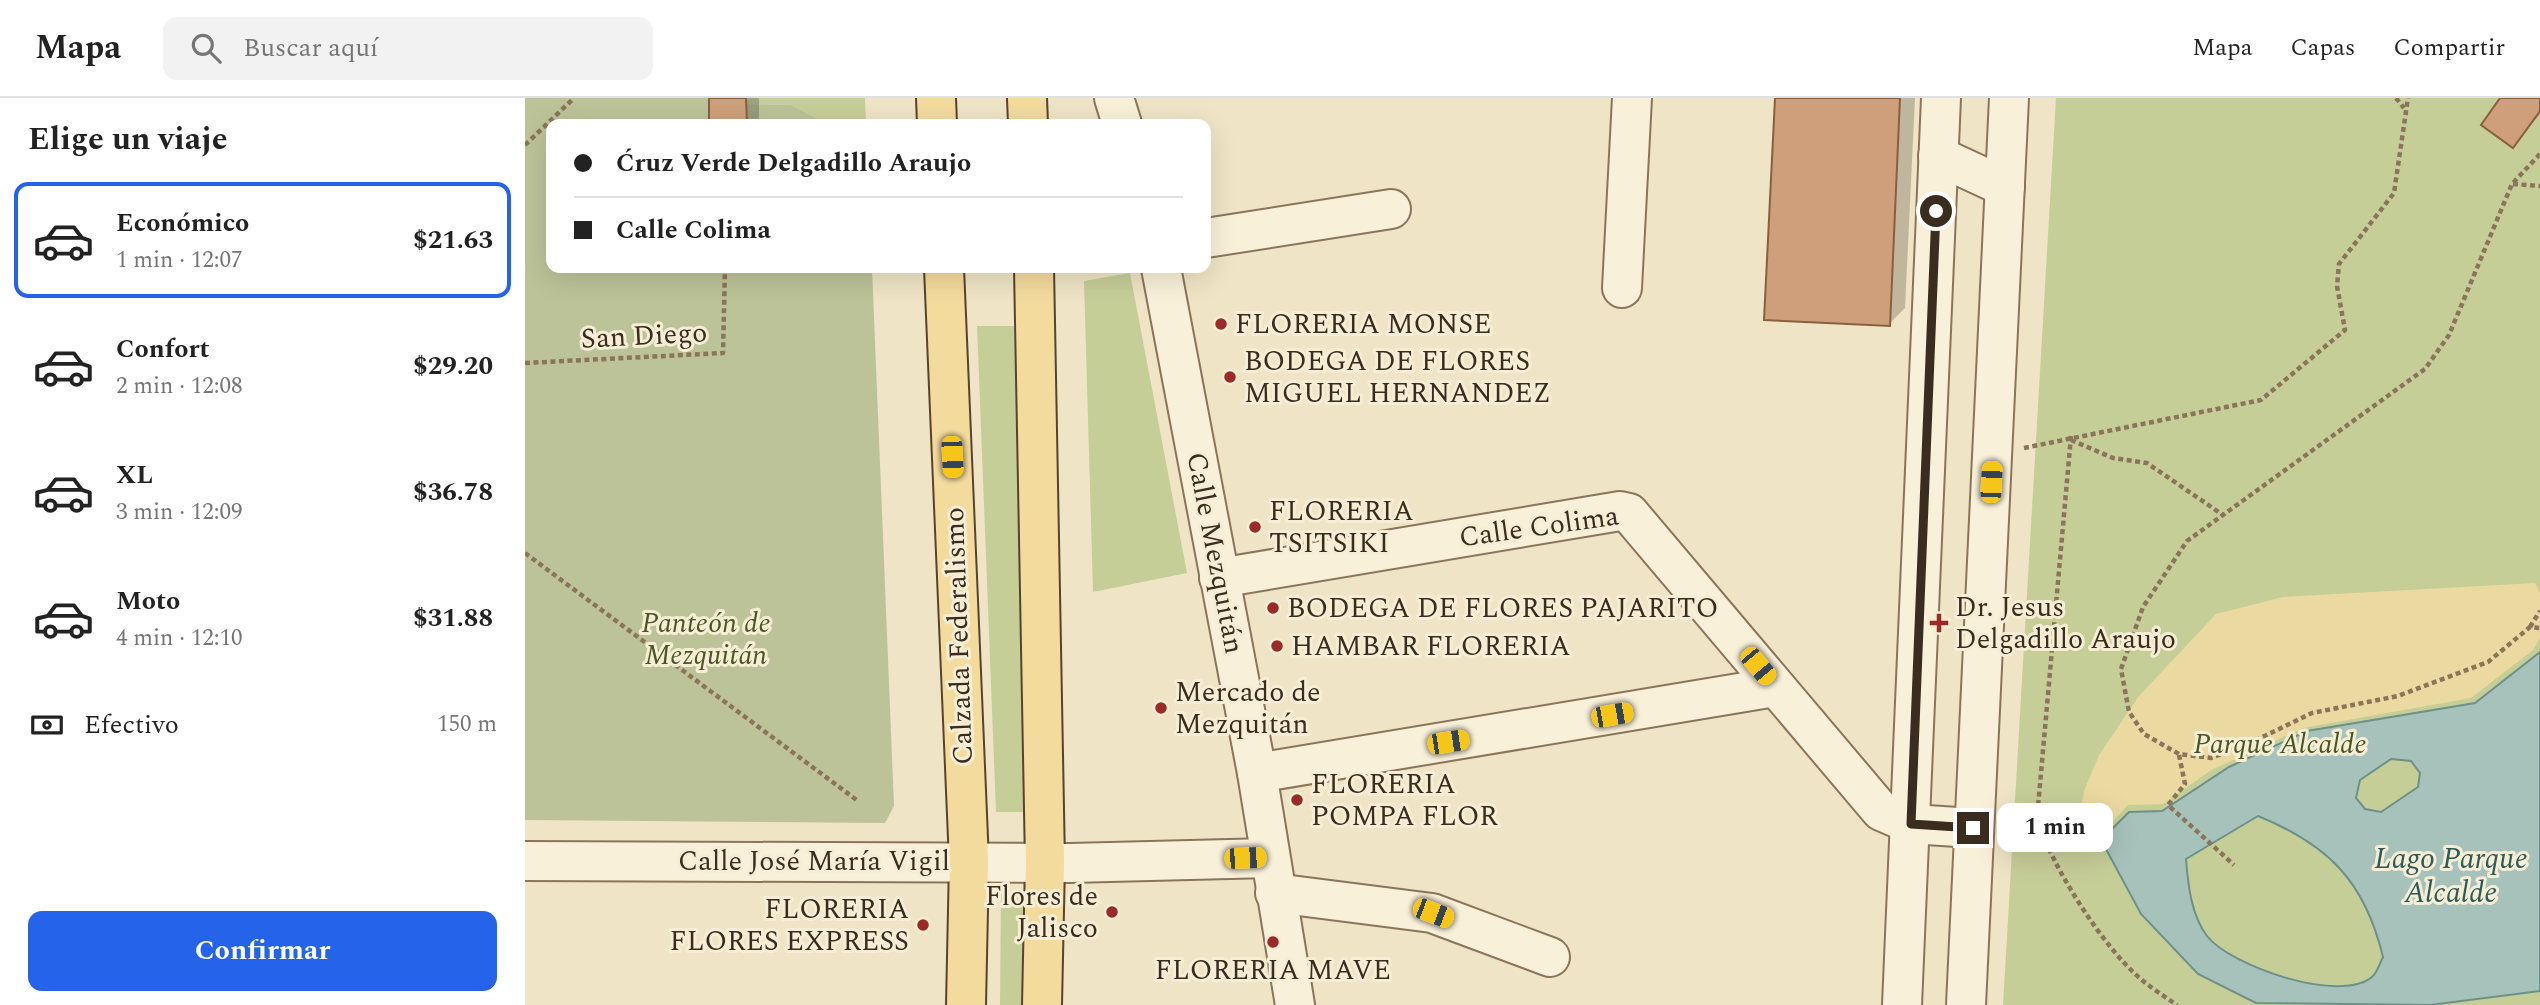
<!DOCTYPE html>
<html lang="es">
<meta charset="utf-8">
<style>
body{margin:0;font-family:Spectral,serif;background:#f2f2f2;color:#222;height:100vh;display:flex;flex-direction:column;font-size:26px;white-space:nowrap}
*{box-sizing:border-box;margin:0}
p{font-size:23px;color:#767676}
.icon{flex:none;width:38px;height:38px;fill:none;stroke:currentColor;stroke-width:2;stroke-linecap:round;stroke-linejoin:round}
.map{position:relative;flex:1;overflow:hidden}
.panel{display:flex;flex-direction:column;background:#fff;width:525px}
.panel>*{flex:none}
.banner{position:absolute;left:21px;top:21px;width:665px;height:154px;border-radius:14px;box-shadow:0 7px 28px #0002;display:grid;align-content:center;height:154px;padding:0 28px;background:#fff}
.end{position:absolute;width:32px;height:32px;margin:-16px;border:9px solid #3a2d1f;background:#fff;box-shadow:0 0 0 4px #fff}
.from{border-radius:50%}
.bubble{position:absolute;height:49px;border-radius:14px;background:#fff;box-shadow:0 7px 28px #0002;font-size:23px;font-weight:700;line-height:49px;text-align:center}
.car{position:absolute;width:21px;height:42px;margin:-21px -10px;border-radius:9px;box-shadow:0 0 5px 2px #0007;background:linear-gradient(#f5c518 24%,#345 0 40%,#f5c518 0 76%,#345 0 86%,#f5c518 0)}
.banner b{display:flex;align-items:center;gap:24px;height:66px;font-size:26px}
.banner b+b{border-top:2px solid #e0e0e0}
.banner i{width:18px;height:18px;background:#222}
ul{padding:0;list-style:none}
li{display:flex;align-items:center;gap:21px;height:116px;margin:0 14px 10px;padding:0 14px;border:4px solid transparent;border-radius:14px}
li div{flex:1}
li b{display:block;font-size:26px}
li em{font-style:normal;font-weight:700}
li.active{border-color:#2563eb}
li>.icon{width:63px;height:63px;stroke-width:1.5}
h2{padding:0 28px;font-size:32px;line-height:84px}
.pay{display:flex;align-items:center;gap:18px;height:77px;padding:0 28px;font-size:26px}
.pay p{margin-inline-start:auto}
.primary-button{display:flex;gap:14px;margin-top:auto;padding:14px 28px}
.primary-button a{flex:1;height:80px;border-radius:14px;background:#2563eb;color:#fff;font-size:28px;font-weight:700;line-height:80px;text-align:center}
header{display:flex;align-items:center;gap:42px;box-sizing:border-box;height:98px;padding:0 35px;background:#fff;border-bottom:2px solid #e0e0e0}
header strong{font-size:33px}
nav{display:flex;gap:38px;margin-inline-start:auto;font-size:24px}
.search{width:490px;height:63px;background:#f2f2f2;display:flex;align-items:center;gap:18px;box-sizing:border-box;padding:0 24px;border-radius:14px;color:#767676;font-size:26px}
main{display:flex;flex:1;min-height:0}
.map>svg:first-child{display:block}
</style>
<header>
<strong>Mapa</strong>
<div class="search"><svg class="icon" aria-label="search" viewBox="0 0 24 24"><circle cx="10" cy="10" r="6"/><path d="M15 15l6 6"/></svg>Buscar aquí</div>
<nav><a>Mapa</a><a>Capas</a><a>Compartir</a></nav>
</header>
<main>
<section class="panel">
<h2>Elige un viaje</h2>
<ul>
<li class="active"><svg class="icon" aria-label="car" viewBox="0 0 24 24"><path d="M5 17H2v-5l4-1 3-4h7l3 4 3 1v5h-3M9 17h6M6 11h13"/><circle cx="7" cy="17" r="2"/><circle cx="17" cy="17" r="2"/></svg><div><b>Económico</b><p>1 min · 12:07</p></div><em>$21.63</em></li>
<li><svg class="icon" aria-label="car" viewBox="0 0 24 24"><path d="M5 17H2v-5l4-1 3-4h7l3 4 3 1v5h-3M9 17h6M6 11h13"/><circle cx="7" cy="17" r="2"/><circle cx="17" cy="17" r="2"/></svg><div><b>Confort</b><p>2 min · 12:08</p></div><em>$29.20</em></li>
<li><svg class="icon" aria-label="car" viewBox="0 0 24 24"><path d="M5 17H2v-5l4-1 3-4h7l3 4 3 1v5h-3M9 17h6M6 11h13"/><circle cx="7" cy="17" r="2"/><circle cx="17" cy="17" r="2"/></svg><div><b>XL</b><p>3 min · 12:09</p></div><em>$36.78</em></li>
<li><svg class="icon" aria-label="car" viewBox="0 0 24 24"><path d="M5 17H2v-5l4-1 3-4h7l3 4 3 1v5h-3M9 17h6M6 11h13"/><circle cx="7" cy="17" r="2"/><circle cx="17" cy="17" r="2"/></svg><div><b>Moto</b><p>4 min · 12:10</p></div><em>$31.88</em></li>
</ul>
<div class="pay"><svg class="icon" aria-label="cash" viewBox="0 0 24 24"><path d="M3 7h18v10H3z"/><circle cx="12" cy="12" r="2"/></svg>Efectivo<p>150 m</p></div>
<div class="primary-button"><a>Confirmar</a></div>
</section>
<div class="map">
<svg width="2015" height="907" viewBox="0 0 2015 907">
<rect width="100%" height="100%" fill="#efe4c5"/>
<!-- green -->
<g fill="#c6ce98">
<polygon points="221,0 340,0 341,26 303,26 266,7 222,6"/>
<polygon points="1531,0 2015,0 2015,907 1478,907"/>
<polygon points="605,175 662,475 568,494 559,183"/>
<polygon points="452,228 489,228 511,714 471,714"/>
<polygon points="476,795 511,796 510,907 475,907"/>
</g>
<!-- sand -->
<polygon fill="#ebd9a2" points="2010,485 2015,495 2015,540 2008,552 1946,600 1778,630 1686,672 1638,706 1603,707 1560,753 1553,730 1559,693 1574,657 1614,598 1691,516 1758,499"/>
<!-- cemetery -->
<polygon fill="#bcc398" points="0,0 221,0 222,6 266,7 303,26 26,26 26,170 347,170 369,708 360,725 0,722"/>
<!-- water -->
<path fill="#a7c2bb" stroke="#6d9189" stroke-width="2" fill-rule="evenodd" d="M2015 554V893L1905 907 1731 905 1673 876 1616 816 1576 742 1604 714 1637 713 1704 669 1782 633 1950 605ZM1866 661 1886 663 1895 675 1893 689 1856 714 1840 711 1831 700 1835 682ZM1733 718C1804 747 1840 784 1858 859 1855 865 1852 874 1848 878 1817 907 1705 868 1682 838 1666 817 1663 786 1661 761Z"/>
<!-- shadow -->
<g fill="#0003">
<polygon points="185,0 234,0 234,26 186,26"/>
<polygon points="1251,0 1390,0 1380,210 1364,226"/>
<polygon points="1977,0 2015,0 2015,16 1988,48"/>
</g>
<!-- building -->
<g fill="#ce9f7a" stroke="#8a5f40" stroke-width="2">
<polygon points="184,0 221,0 222,26 184,26"/>
<polygon points="1250,0 1375,0 1365,228 1239,222"/>
<polygon points="1975,0 2015,0 2015,13 1988,50 1956,27"/>
</g>
<g fill="none" stroke-linecap="round" stroke-linejoin="round">
<!-- minor casing -->
<g stroke="#8b755a" stroke-width="42">
<g id="minor">
<polyline points="589,0 597,26"/>
<polyline points="1413,58 1480,89"/>
<polyline points="681,140 866,111"/>
<polyline points="636,170 732,675 770,907"/>
<polyline points="1097,190 1107,0"/>
<polyline points="694,480 1095,413 1104,415 1356,713 1386,726 1448,730"/>
<polyline points="732,675 1250,589"/>
<polyline points="0,763 545,765 745,760"/>
<polyline points="750,795 907,815 1025,859"/>
<polyline points="1377,907 1416,0"/>
<polyline points="1441,907 1484,0"/>
</g>
</g>
<!-- major casing -->
<g stroke="#58432f" stroke-width="42">
<g id="major">
<polyline points="411,0 412,26"/>
<polyline points="502,0 503,26"/>
<polyline points="419,170 444,764 441,907"/>
<polyline points="509,170 520,765 517,907"/>
</g>
</g>
<!-- path -->
<g stroke="#8b755a" stroke-width="4.5" stroke-dasharray="5 3.5" stroke-linecap="butt">
<polyline points="1871,0 1879,10"/>
<polyline points="0,47 49,0"/>
<polyline points="2015,56 1987,86 1924,237 1900,271 1662,443 1618,509 1596,571 1604,614 1619,636 1654,656 1686,660 1721,647 1787,615 1873,598 1963,564 2005,529 2015,530"/>
<polyline points="1988,86 2015,88"/>
<polyline points="0,265 198,255 200,170"/>
<path d="M1546 338 1512 720C1525 766 1579 851 1617 882 1628 891 1640 899 1652 907"/>
<polyline points="1546,342 1588,360 1622,365 1698,417"/>
<polyline points="1499,350 1736,302 1820,232 1812,188 1814,166 1869,95 1883,0"/>
<polyline points="0,455 333,703"/>
<polyline points="2005,529 2015,513"/>
<polyline points="1654,657 1660,686 1643,707 1709,767"/>
</g>
<!-- minor -->
<use href="#minor" stroke="#f9f0d9" stroke-width="38"/>
<!-- major -->
<use href="#major" stroke="#f3da9d" stroke-width="38"/>
</g>
<g fill="none" stroke-linecap="round" stroke-linejoin="round">
<!-- route -->
<polyline stroke="#3a2d1f" stroke-width="9" points="1411,113 1386,726 1448,730"/>
</g>
<!-- markers -->
<g fill="#9b2b29" stroke="#f6edd5" stroke-width="2.5">
<circle cx="696" cy="226" r="7"/>
<circle cx="705" cy="279" r="7"/>
<circle cx="730" cy="429" r="7"/>
<circle cx="748" cy="510" r="7"/>
<path d="M1410.5 514.5h7v7h7v7h-7v7h-7v-7h-7v-7h7z"/>
<circle cx="752" cy="548" r="7"/>
<circle cx="636" cy="610" r="7"/>
<circle cx="772" cy="702" r="7"/>
<circle cx="587" cy="814" r="7"/>
<circle cx="398" cy="827" r="7"/>
<circle cx="748" cy="844" r="7"/>
</g>
<g text-anchor="middle" dominant-baseline="central" stroke-width="6" stroke-linejoin="round" paint-order="stroke">
<!-- poi labels -->
<g font-size="28" fill="#3a2d1f" stroke="#f6edd5" text-anchor="start">
<text x="710" y="226">FLORERIA MONSE</text>
<text x="719" y="263">BODEGA DE FLORES<tspan x="719" dy="32">MIGUEL HERNANDEZ</tspan></text>
<text x="744" y="413">FLORERIA<tspan x="744" dy="32">TSITSIKI</tspan></text>
<text x="1430" y="509">Dr. Jesus<tspan x="1430" dy="32">Delgadillo Araujo</tspan></text>
<text x="762" y="510">BODEGA DE FLORES PAJARITO</text>
<text x="766" y="548">HAMBAR FLORERIA</text>
<text x="650" y="594">Mercado de<tspan x="650" dy="32">Mezquitán</tspan></text>
<text x="786" y="686">FLORERIA<tspan x="786" dy="32">POMPA FLOR</tspan></text>
<text x="573" y="798" text-anchor="end">Flores de<tspan x="573" dy="32">Jalisco</tspan></text>
<text x="384" y="811" text-anchor="end">FLORERIA<tspan x="384" dy="32">FLORES EXPRESS</tspan></text>
<text x="748" y="872" text-anchor="middle">FLORERIA MAVE</text>
</g>
<!-- street labels -->
<g font-size="28" fill="#3a2d1f" stroke="#f6edd5">
<text transform="translate(119 238) rotate(-3)">San Diego</text>
<text transform="translate(1014 429) rotate(-8)">Calle Colima</text>
<text transform="translate(690 455) rotate(79)">Calle Mezquitán</text>
<text transform="translate(434 538) rotate(-92)">Calzada Federalismo</text>
<text x="289" y="763">Calle José María Vigil</text>
</g>
<!-- park labels -->
<g font-size="28" font-style="italic" fill="#495725" stroke="#f6edd5">
<text x="181" y="525">Panteón de<tspan x="181" dy="32">Mezquitán</tspan></text>
<text x="1755" y="646">Parque Alcalde</text>
</g>
<!-- water labels -->
<g font-size="30" font-style="italic" fill="#2e5a59" stroke="#f6edd5">
<text x="1926" y="761">Lago Parque<tspan x="1926" dy="34">Alcalde</tspan></text>
</g>
</g>
</svg>
<i class="end from" style="left:1411px;top:113px"></i>
<i class="end" style="left:1448px;top:730px"></i>
<div class="bubble" style="left:1472px;top:705px;width:116px">1 min</div>
<i class="car" style="left:427px;top:359px;rotate:177deg"></i>
<i class="car" style="left:1466px;top:384px;rotate:3deg"></i>
<i class="car" style="left:1233px;top:568px;rotate:140deg"></i>
<i class="car" style="left:1087px;top:617px;rotate:80deg"></i>
<i class="car" style="left:923px;top:644px;rotate:81deg"></i>
<i class="car" style="left:720px;top:760px;rotate:88deg"></i>
<i class="car" style="left:908px;top:815px;rotate:111deg"></i>
<div class="banner">
<b><i class="from"></i>Ćruz Verde Delgadillo Araujo</b>
<b><i></i>Calle Colima</b>
</div>
</div>
</main>
